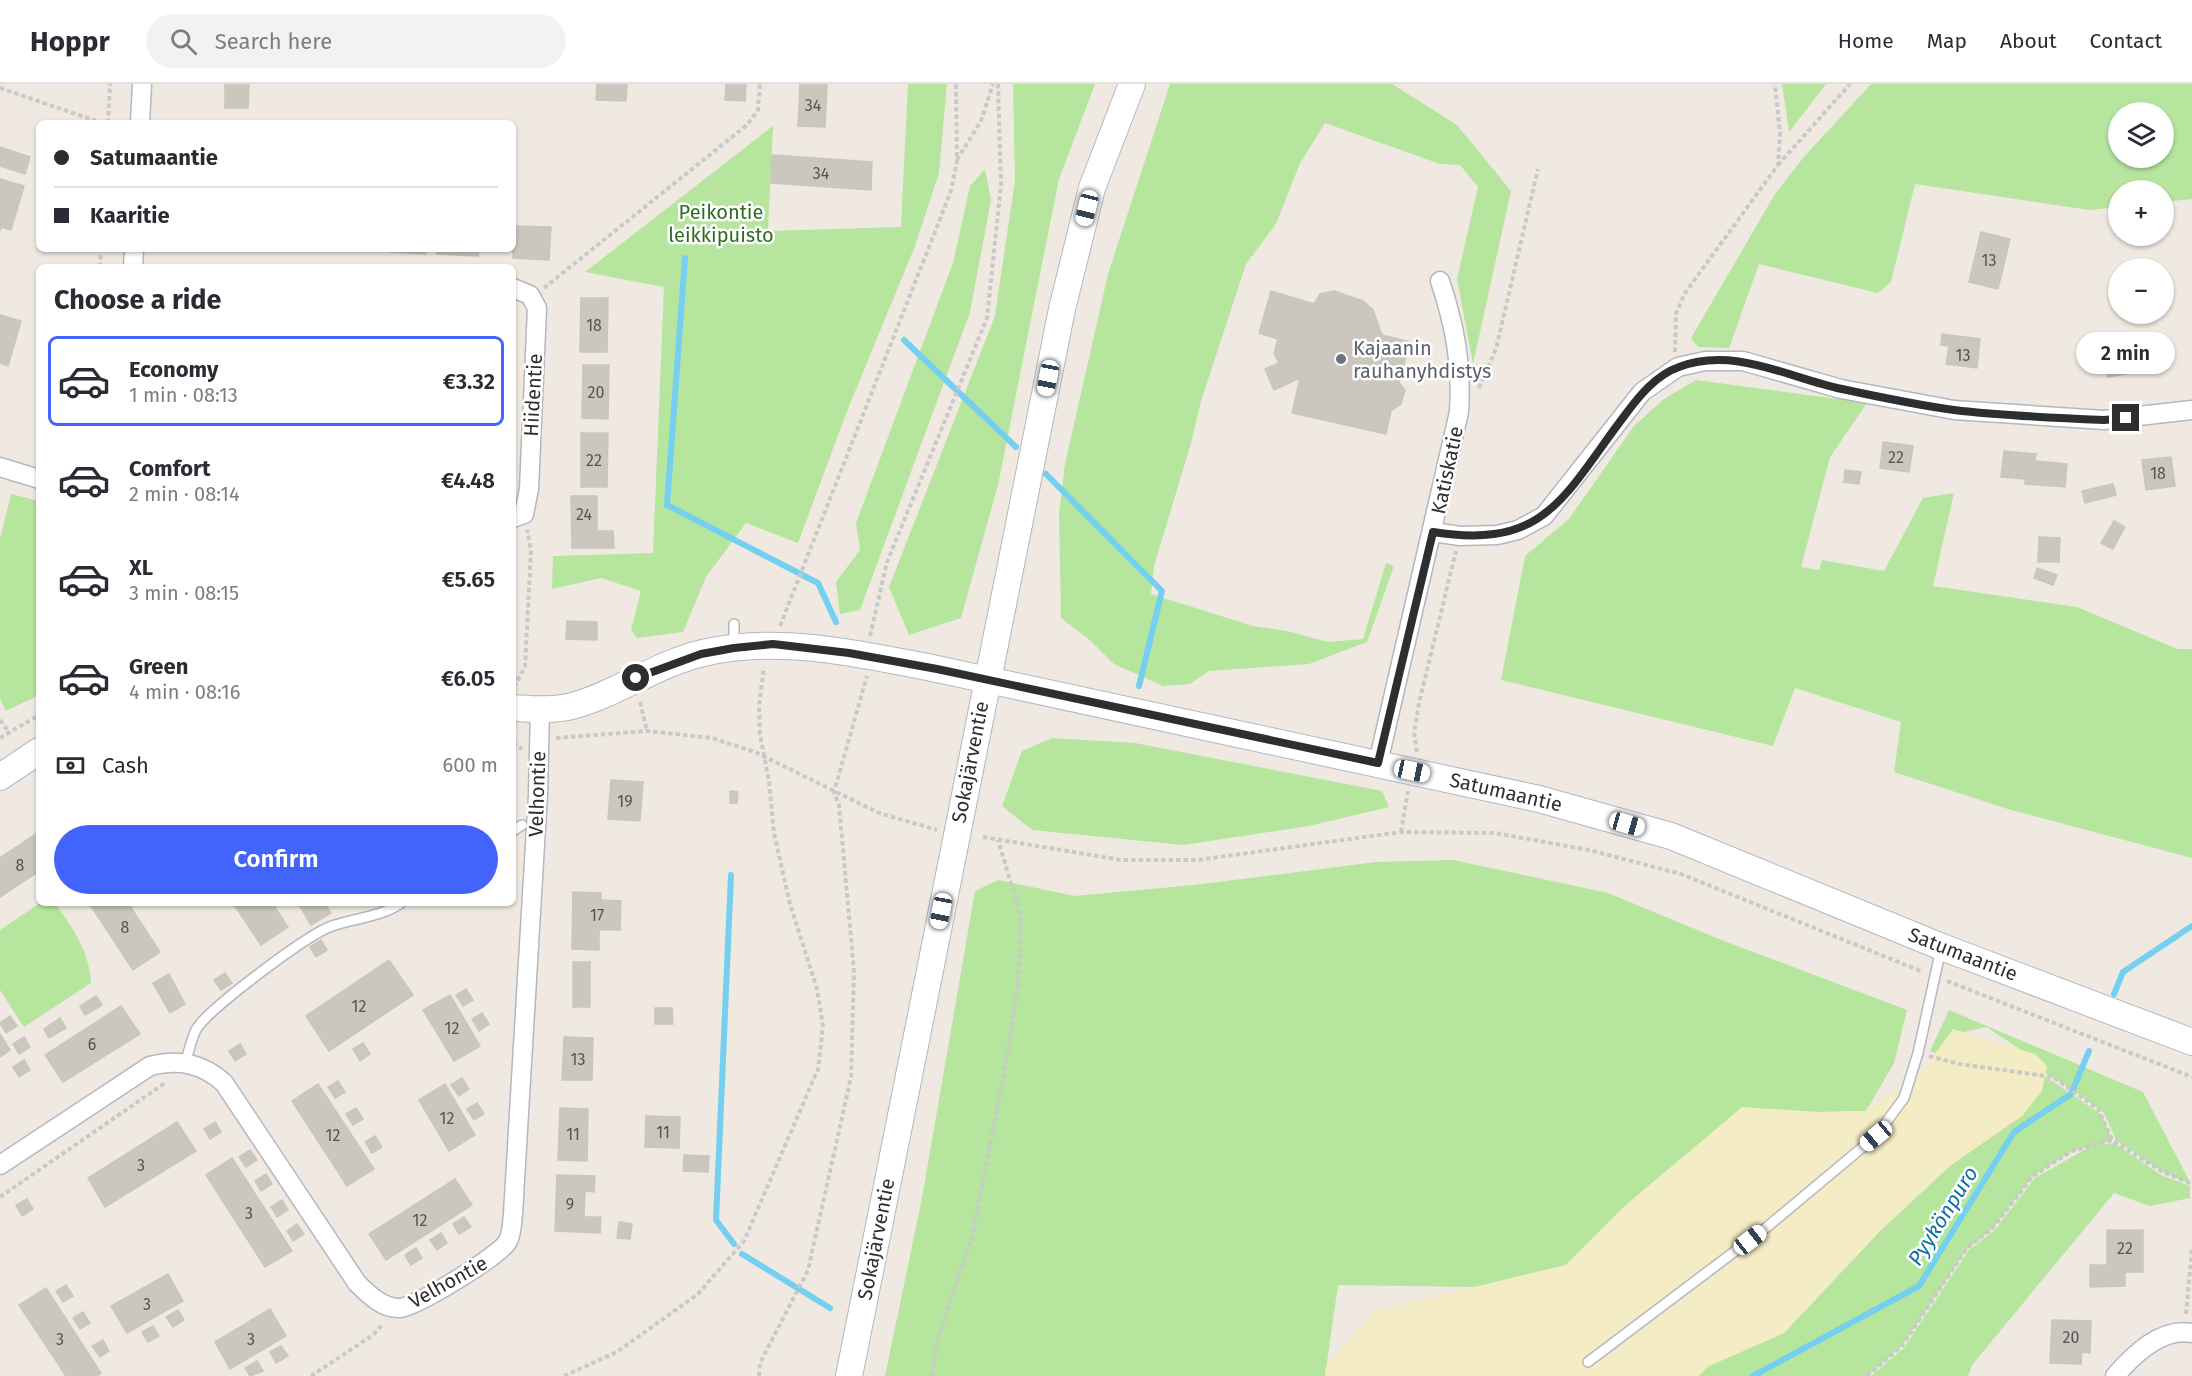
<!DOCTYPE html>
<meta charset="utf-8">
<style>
body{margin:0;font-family:"Fira Sans",sans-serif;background:#f2f2f3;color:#2b2b33;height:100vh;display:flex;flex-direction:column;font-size:22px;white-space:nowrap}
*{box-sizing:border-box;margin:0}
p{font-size:20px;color:#7c7c81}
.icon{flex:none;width:33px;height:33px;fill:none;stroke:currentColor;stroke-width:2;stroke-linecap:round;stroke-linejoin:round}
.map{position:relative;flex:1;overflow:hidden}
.side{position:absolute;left:36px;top:180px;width:480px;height:642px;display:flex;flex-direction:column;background:#fff;border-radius:9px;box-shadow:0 2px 4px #0004}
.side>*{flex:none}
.guide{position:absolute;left:36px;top:36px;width:480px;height:132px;border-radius:9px;box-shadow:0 2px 4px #0004;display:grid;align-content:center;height:132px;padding:0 18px;background:#fff}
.tools{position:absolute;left:2108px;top:18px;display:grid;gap:12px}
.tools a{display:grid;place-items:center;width:66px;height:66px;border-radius:50%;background:#fff;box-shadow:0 2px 4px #0004;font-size:30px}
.end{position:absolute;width:27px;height:27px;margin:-14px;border:8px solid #2e2e2e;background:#fff;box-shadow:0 0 0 3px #fff}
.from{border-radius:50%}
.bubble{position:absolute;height:42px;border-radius:21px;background:#fff;box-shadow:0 2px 4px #0004;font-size:20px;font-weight:600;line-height:42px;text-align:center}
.car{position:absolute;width:18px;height:36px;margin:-18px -9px;border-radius:8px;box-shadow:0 0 4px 2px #0007;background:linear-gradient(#fff 24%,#345 0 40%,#fff 0 76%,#345 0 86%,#fff 0)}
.guide b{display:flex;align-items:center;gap:21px;height:57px;font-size:22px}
.guide b+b{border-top:2px solid #e1e1e2}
.guide i{width:15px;height:15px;background:#2b2b33}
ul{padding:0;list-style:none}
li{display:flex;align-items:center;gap:18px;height:90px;margin:0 12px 9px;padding:0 6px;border:3px solid transparent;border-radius:9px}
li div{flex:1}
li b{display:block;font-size:22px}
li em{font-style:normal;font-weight:600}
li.selected{border-color:#4264fb}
li>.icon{width:54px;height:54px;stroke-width:1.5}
h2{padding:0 18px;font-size:27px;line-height:72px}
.pay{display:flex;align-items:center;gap:15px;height:66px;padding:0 18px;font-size:22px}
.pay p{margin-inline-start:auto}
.button{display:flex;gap:12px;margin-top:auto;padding:12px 18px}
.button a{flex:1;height:69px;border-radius:36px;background:#4264fb;color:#fff;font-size:24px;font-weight:600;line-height:69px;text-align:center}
header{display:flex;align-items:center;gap:36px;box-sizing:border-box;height:84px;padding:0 30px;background:#fff;border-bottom:2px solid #e1e1e2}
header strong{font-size:28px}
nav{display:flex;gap:33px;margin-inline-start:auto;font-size:21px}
.search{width:420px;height:54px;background:#f2f2f3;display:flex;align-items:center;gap:15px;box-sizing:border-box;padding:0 21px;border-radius:33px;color:#7c7c81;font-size:22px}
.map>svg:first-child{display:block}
</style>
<header>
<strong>Hoppr</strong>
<div class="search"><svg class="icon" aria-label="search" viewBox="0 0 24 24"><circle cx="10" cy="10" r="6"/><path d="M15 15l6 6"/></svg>Search here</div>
<nav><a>Home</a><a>Map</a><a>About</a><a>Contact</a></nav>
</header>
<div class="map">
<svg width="2192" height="1292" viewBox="0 0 2192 1292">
<rect width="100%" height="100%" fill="#efe9e1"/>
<!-- green -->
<g fill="#b6e59e" fill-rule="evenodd">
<polygon points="908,0 947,0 939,89 915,162 847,327 798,459 746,439 706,493 683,548 637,554 631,546 641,507 601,494 552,505 553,472 653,469 664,203 585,188 773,42 768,147 901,143"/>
<polygon points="1013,0 1095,0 1059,95 998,401 961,534 909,551 889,503 995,232 1015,96"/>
<polygon points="1170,0 1392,0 1457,41 1511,107 1473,280 1457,195 1478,103 1460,81 1440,80 1325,39 1300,79 1276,140 1246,180 1201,317 1191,359 1154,482 1151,510 1253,542 1287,547 1328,558 1363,555 1386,479 1394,482 1367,558 1309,580 1209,587 1190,600 1163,602 1114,580 1091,557 1061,534 1059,430 1065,380 1108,190"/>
<polygon points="1782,0 1826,0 1789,48"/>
<path d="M1871 0H2192V115L2163 118V106H2118V123L2090 126 1915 100 1891 198 1878 209 1759 180 1729 264 1698 263 1691 254 1775 110 1803 74ZM2118 28H2163V74H2118Z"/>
<polygon points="985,85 991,116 970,228 860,526 840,530 836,498 860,466 856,439 953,179 970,102"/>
<polygon points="1696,296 1867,319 1830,373 1801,483 1819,486 1822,476 1884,487 1923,414 1954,409 1933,502 2077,523 2177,565 2192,565 2192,774 2011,726 1894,688 1901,638 1795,604 1773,662 1501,596 1525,472 1569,435 1634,342 1664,315"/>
<polygon points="11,410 39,417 39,608 35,613 6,627 0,615 0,455"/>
<polygon points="1052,654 1135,659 1382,707 1389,723 1309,742 1183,761 1032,746 1002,722 1022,667"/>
<polygon points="1453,776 1608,809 1724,857 1907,926 1894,979 1866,1027 1819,1028 1627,1120 1566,1181 1476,1203 1338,1201 1325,1292 885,1292 922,1114 975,807 998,796 1075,812 1194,801 1376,778"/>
<path d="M40 819H55C73 845 89 866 91 899L24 943 0 906V846Z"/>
<polygon points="1949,926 2143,1008 2191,1100 2163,1088 2116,1056 2104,1029 2076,1008 2046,989 2029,987 2017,963 1986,943 1964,948 1946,973 1930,967"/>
<polygon points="2045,992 2102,1031 2112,1056 2096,1061 2114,1059 2161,1091 2190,1102 2190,1114 2150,1122 2114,1109 1972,1281 1968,1292 1871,1292 1904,1264 1969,1166 1994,1147 2035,1094 2091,1062 2072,1067 2033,1092 1992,1145 1967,1165 1902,1262 1867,1292 1698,1292 1709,1282 1784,1249 1881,1146"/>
</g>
<!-- sand -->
<polygon fill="#f3ecc5" points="1953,945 2035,970 2047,982 2042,1007 2022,1032 1950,1082 1881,1146 1784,1249 1709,1282 1698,1292 1325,1292 1326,1283 1374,1227 1566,1181 1627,1120 1742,1023 1819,1028 1866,1027 1918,993"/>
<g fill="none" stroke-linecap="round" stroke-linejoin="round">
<!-- stream -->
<g stroke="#75cff0" stroke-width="6">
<polyline points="685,174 667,421 818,499 836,538"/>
<polyline points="904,256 1016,363"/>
<polyline points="1046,390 1162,507 1139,602"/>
<polyline points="731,791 716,1136 734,1160"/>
<polyline points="2114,910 2123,888 2192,842"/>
<polyline points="742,1170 830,1224"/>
<polyline points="1753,1292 1919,1202 2014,1048 2071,1010 2089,967"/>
</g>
</g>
<!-- building -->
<g fill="#cbc7bf" stroke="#cbc5ba" stroke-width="1.5">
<polygon points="225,0 249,0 248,24 225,24"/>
<polygon points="597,0 627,0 626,17 596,16"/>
<polygon points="726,0 746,0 745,17 725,16"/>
<polygon points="800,0 827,0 825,43 798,42"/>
<polygon points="0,63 30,73 25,90 0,82"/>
<polygon points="772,71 872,78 871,106 771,99"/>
<polygon points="0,95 24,102 11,146 1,143 0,147"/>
<polygon points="513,142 551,143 549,176 513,174"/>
<polygon points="1981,148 2010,155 1998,205 1969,198"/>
<polygon points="390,165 426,165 426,170 389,168"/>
<polygon points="437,165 479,165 478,172 437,170"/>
<polygon points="1271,207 1314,220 1320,210 1334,207 1363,217 1373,226 1382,251 1410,258 1399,299 1405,306 1401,320 1391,327 1386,350 1292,329 1300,294 1274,306 1265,285 1279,279 1274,270 1278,255 1259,249"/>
<polygon points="581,214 608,214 607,268 580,268"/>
<polygon points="2138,230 2148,230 2148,234 2138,235"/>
<polygon points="0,231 21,237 8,282 0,279"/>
<polygon points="1942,250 1980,255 1977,284 1946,280 1949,262 1941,261"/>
<polygon points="2140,255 2143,273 2134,279 2135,288 2108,293 2104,269 2125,265 2124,258"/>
<polygon points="583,281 609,281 608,335 582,334"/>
<polygon points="581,349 608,349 607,403 581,403"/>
<polygon points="1883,358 1913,362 1909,388 1880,384"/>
<polygon points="2004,367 2036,370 2035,377 2067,380 2065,403 2025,400 2025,395 2001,393"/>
<polygon points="2171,373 2175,402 2146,406 2142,376"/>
<polygon points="1845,386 1861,388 1859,400 1844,398"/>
<polygon points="2113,400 2116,411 2085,419 2082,407"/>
<polygon points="571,412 597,412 597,447 613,447 614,464 572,464"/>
<polygon points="2114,437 2125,443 2113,465 2101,459"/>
<polygon points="2039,453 2060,454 2059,478 2038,478"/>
<polygon points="2037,484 2057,491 2053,501 2034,494"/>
<polygon points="567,537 597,538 597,556 566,555"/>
<polygon points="611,696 643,698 640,737 608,735"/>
<polygon points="730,707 738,708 737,719 730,719"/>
<polygon points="39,748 39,787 0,813 0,774"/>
<polygon points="573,808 601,809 601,816 621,817 620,846 599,846 599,866 572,865"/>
<polygon points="89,819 128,819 160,868 133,886"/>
<polygon points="233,819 272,819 288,843 261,861"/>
<polygon points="298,819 325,819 331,829 311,841"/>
<polygon points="321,856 327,866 316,873 310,863"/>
<polygon points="389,876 413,911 329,967 306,932"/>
<rect x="573" y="878" width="17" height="45"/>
<polygon points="225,889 232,899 221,906 214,896"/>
<polygon points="169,890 185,920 170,929 153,899"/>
<polygon points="466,905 473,916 463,922 456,911"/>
<polygon points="450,911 480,962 454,977 423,926"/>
<polygon points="96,912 102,921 85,931 80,922"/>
<polygon points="121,922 140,950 63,998 45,971"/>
<polygon points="655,924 672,924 673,940 655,940"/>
<polygon points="482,929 489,940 479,947 472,935"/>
<polygon points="10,932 17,942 6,949 0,939"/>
<polygon points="60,934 66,944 49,954 44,945"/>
<polygon points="0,950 10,966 0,973"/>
<polygon points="24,953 30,963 19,970 13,960"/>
<polygon points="564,953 593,954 592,996 562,996"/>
<polygon points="363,959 370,970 360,977 353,965"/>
<polygon points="240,960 246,970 235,977 229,967"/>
<polygon points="24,976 30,986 19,993 13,983"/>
<polygon points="462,994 469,1005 459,1012 451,1001"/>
<polygon points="338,997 345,1008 335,1014 328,1003"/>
<polygon points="318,1000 374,1085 347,1102 292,1017"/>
<polygon points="445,1000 475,1051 449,1067 419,1016"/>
<polygon points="477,1019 484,1030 474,1036 467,1025"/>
<polygon points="356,1024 363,1035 353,1041 346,1030"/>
<polygon points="560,1024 588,1025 587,1077 558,1076"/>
<polygon points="646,1032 680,1033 679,1064 645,1063"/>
<polygon points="177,1038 196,1067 105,1123 88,1094"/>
<polygon points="215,1038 221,1048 210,1055 204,1045"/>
<polygon points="375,1052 382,1063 372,1069 365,1058"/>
<polygon points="250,1066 257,1076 246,1083 239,1073"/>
<polygon points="684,1071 709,1072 708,1088 683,1087"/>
<polygon points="232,1074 292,1167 265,1183 206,1091"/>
<polygon points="266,1090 272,1100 261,1107 255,1097"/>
<polygon points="557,1091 595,1092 594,1108 585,1107 584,1133 601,1133 600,1149 555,1147"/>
<polygon points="455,1095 472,1121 386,1176 369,1150"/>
<polygon points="27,1115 33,1125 22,1132 16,1121"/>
<polygon points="282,1116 288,1126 277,1133 271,1123"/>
<polygon points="464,1133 471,1143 459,1150 453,1140"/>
<polygon points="619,1138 632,1140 630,1155 617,1154"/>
<polygon points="297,1140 304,1150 293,1157 287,1147"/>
<polygon points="2107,1146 2143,1146 2143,1188 2125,1188 2125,1202 2090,1203 2090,1181 2107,1181"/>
<polygon points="441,1149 447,1159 437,1166 430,1156"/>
<polygon points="416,1164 422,1174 411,1181 405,1171"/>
<polygon points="168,1190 183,1217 127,1249 111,1222"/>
<polygon points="66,1201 73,1212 63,1218 56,1207"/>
<polygon points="46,1204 101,1289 97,1292 66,1292 19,1221"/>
<polygon points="270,1225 286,1252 230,1285 215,1258"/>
<polygon points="178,1226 184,1236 173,1243 166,1233"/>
<polygon points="83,1228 90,1239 80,1245 73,1234"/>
<polygon points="2052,1236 2091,1237 2090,1269 2082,1268 2081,1280 2050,1279"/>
<polygon points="153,1242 159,1252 148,1258 142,1248"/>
<polygon points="103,1256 109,1267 100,1273 92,1262"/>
<polygon points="281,1262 288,1272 276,1279 270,1268"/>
<polygon points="257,1277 263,1287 250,1292 245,1284"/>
</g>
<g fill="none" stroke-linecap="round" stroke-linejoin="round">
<!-- lane casing -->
<g stroke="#b4b7c1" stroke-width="12">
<g id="lane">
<polyline points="734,540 734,561"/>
<polyline points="513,747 522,741"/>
<path d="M185 979C189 969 191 954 197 944 210 924 308 850 332 842 355 834 381 833 401 819"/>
<polyline points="1588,1278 1767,1143 1876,1052 1904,1014 1918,969 1941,865"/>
</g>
</g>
<!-- street casing -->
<g stroke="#b4b7c1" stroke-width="21">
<g id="street">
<polyline points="140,39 142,0"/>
<polyline points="133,183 134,165"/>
<polyline points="513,204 530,211 537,224 529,405 524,430 513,434"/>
<polyline points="0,383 39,395"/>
<polyline points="1433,448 1460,452 1497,451 1518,446 1544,432 1642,308 1678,283 1705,277 1743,277 1841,305 1954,326 2104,336 2192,326"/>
<path d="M1378 679 1459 328C1462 280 1455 242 1440 197"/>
<path d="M0 1081 150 982C179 975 202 979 224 999L357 1199C368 1210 383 1225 400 1224 416 1223 501 1171 508 1157 512 1149 512 1139 513 1130L538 710 540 626"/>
<path d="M2115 1292C2133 1271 2161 1243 2192 1249"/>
</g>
</g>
<!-- secondary casing -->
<g stroke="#b4b7c1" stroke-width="28">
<g id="secondary">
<path d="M513 624C532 625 553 627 572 622 617 610 656 580 703 569 780 551 860 570 937 585L1539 715 1671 752 1942 863 2192 958"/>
<polyline points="0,693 39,667"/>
<polyline points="849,1292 1062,225 1092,104 1132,0"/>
</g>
</g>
<!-- path -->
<g stroke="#c9c9c9" stroke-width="4" stroke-dasharray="4.5 3" stroke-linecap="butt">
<polyline points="0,4 102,39"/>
<polyline points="108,39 110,0"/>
<polyline points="957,76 981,37 993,0"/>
<polyline points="1778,81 1850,0"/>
<polyline points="100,183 101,165"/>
<polyline points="544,204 747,41 758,26 760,0"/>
<polyline points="1675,268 1676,230 1685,209 1778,81 1780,49 1775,0"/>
<polyline points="1479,304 1496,265 1538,85"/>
<polyline points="780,542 951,107 957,77 956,0"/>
<polyline points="870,552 887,478 987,234 1001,101 998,0"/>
<polyline points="514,603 525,583 531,466 527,446"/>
<polyline points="640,618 647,647"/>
<polyline points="0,636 9,648"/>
<polyline points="0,654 39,631"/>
<polyline points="556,654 647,647 712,654 755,668 879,729 937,746"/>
<polyline points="513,659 522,665"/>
<polyline points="1417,668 1414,649 1419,619 1456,467"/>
<polyline points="1401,748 1408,707"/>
<polyline points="983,753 1121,776 1197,776 1401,748 1495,749 1589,766 1681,790 1923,888"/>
<polyline points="1947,897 2192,993"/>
<polyline points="1929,972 1959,980 2053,993 2098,1025 2112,1056"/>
<polyline points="0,1113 165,999"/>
<polyline points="2186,1230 2192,1165"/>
<polyline points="311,1292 373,1251 383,1240"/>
<polyline points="564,1292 617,1268 698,1210 744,1157 818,985 823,942 817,905 790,820 774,749 769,698 760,650 759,622 764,583"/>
<polyline points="759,1292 760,1279 808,1186 851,993 854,888 839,721 834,708 867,592"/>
<polyline points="932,1292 938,1253 972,1153 1006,979 1018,902 1021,832 998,756"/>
<polyline points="1867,1292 1902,1262 1967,1164 1992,1145 2033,1092 2072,1067 2112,1056 2163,1088 2192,1100"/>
</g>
<!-- lane -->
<use href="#lane" stroke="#fff" stroke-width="9"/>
<!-- street -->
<use href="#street" stroke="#fff" stroke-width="18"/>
<!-- secondary -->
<use href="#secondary" stroke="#fff" stroke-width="26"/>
</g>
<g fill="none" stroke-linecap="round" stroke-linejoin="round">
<!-- route -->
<path stroke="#2e2e2e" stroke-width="8" d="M636 594 701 570 734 564 773 560 849 569 937 585 1378 679 1433 448C1547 466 1564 411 1625 331 1639 312 1656 291 1679 283 1734 262 1789 294 1842 305 1879 313 1917 321 1954 326 2004 332 2054 334 2104 336L2126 334"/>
</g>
<!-- markers -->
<circle fill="#6b7280" stroke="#fff" stroke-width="2" cx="1341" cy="275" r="6"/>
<g text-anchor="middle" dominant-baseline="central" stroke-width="5" stroke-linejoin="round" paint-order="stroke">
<!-- number labels -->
<g font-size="16" fill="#555452">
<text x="813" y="21">34</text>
<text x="821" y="89">34</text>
<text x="1989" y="176">13</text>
<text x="594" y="241">18</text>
<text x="1963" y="271">13</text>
<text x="596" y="308">20</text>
<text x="1896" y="373">22</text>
<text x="594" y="376">22</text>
<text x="2158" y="389">18</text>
<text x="584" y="430">24</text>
<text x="625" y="717">19</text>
<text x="20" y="781">8</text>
<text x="597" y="831">17</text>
<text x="125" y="843">8</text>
<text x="359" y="922">12</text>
<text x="452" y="944">12</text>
<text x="92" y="960">6</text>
<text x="578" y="975">13</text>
<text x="447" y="1034">12</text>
<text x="663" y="1048">11</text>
<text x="573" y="1050">11</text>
<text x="333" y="1051">12</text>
<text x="141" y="1081">3</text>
<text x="570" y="1120">9</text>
<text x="249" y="1129">3</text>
<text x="420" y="1136">12</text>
<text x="2125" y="1164">22</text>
<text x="147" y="1220">3</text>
<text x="2071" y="1253">20</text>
<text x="60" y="1255">3</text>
<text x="251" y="1255">3</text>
</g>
<!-- park labels -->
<g font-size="20" fill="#2c6e1b" stroke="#fff">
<text x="721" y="128">Peikontie<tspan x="721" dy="23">leikkipuisto</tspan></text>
</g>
<!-- worship labels -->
<g font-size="20" fill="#5b616d" stroke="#fff" text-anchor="start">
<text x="1353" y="264">Kajaanin<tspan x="1353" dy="23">rauhanyhdistys</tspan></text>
</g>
<!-- street labels -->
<g font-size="20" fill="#2e2e2e" stroke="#fff">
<text transform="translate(533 311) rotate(-87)">Hiidentie</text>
<text transform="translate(1447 386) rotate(-78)">Katiskatie</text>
<text transform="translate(970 678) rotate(-79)">Sokajärventie</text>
<text transform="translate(1506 708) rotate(13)">Satumaantie</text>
<text transform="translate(537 710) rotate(-88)">Velhontie</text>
<text transform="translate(1963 870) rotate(21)">Satumaantie</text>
<text transform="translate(876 1155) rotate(-79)">Sokajärventie</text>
<text transform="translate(448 1198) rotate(-29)">Velhontie</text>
</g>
<!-- water labels -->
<g font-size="21" font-style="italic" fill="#0d6fa3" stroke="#fff">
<text transform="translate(1943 1132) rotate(-58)">Pyykönpuro</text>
</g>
</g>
</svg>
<div class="tools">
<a><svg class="icon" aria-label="layers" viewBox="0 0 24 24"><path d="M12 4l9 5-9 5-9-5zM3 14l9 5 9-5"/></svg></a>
<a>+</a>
<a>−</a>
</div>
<i class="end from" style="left:636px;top:594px"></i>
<i class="end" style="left:2126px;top:334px"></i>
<div class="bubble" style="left:2076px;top:248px;width:99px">2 min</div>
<i class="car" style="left:1087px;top:124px;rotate:194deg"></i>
<i class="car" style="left:1048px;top:294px;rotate:191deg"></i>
<i class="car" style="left:1412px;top:687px;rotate:102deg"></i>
<i class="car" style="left:1627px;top:740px;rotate:106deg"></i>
<i class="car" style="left:941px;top:827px;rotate:191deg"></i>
<i class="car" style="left:1876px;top:1052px;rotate:230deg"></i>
<i class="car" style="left:1750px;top:1156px;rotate:52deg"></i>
<div class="guide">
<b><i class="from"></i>Satumaantie</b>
<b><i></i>Kaaritie</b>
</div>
<section class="side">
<h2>Choose a ride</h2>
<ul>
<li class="selected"><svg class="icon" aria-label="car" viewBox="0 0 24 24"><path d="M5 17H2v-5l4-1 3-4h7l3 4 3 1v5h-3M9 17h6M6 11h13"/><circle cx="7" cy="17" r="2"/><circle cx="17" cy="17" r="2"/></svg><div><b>Economy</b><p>1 min · 08:13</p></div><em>€3.32</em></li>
<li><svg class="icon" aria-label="car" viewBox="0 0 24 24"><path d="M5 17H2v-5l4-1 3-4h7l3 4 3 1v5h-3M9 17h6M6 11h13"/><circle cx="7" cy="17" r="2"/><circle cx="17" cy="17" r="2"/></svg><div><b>Comfort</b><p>2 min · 08:14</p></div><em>€4.48</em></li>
<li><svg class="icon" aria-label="car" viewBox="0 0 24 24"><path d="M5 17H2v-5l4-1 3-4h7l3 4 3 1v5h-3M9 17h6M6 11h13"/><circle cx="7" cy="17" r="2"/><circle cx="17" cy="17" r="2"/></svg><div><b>XL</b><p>3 min · 08:15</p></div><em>€5.65</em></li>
<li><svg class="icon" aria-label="car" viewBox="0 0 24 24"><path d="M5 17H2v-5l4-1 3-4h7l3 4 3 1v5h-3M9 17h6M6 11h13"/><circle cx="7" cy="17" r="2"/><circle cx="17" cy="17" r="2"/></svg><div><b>Green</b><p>4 min · 08:16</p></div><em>€6.05</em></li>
</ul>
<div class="pay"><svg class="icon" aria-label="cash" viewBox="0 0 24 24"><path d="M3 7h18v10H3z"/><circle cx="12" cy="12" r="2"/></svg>Cash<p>600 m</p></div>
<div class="button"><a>Confirm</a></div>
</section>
</div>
